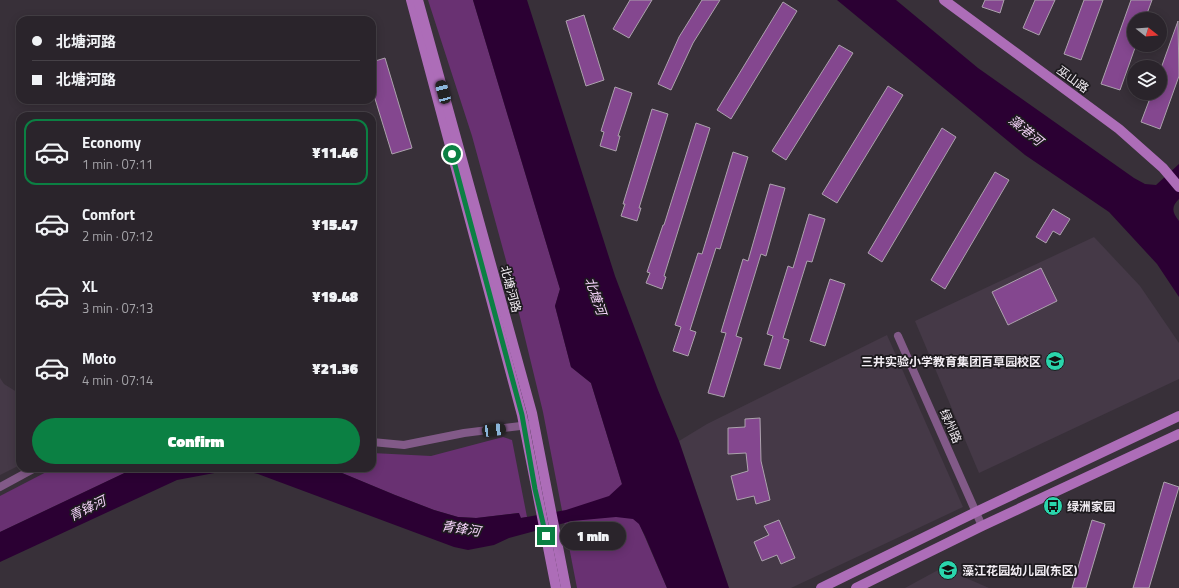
<!DOCTYPE html>
<meta charset="utf-8">
<style>
body{margin:0;font-family:"Titillium Web","Noto Sans SC",sans-serif;background:#322c33;color:#f1f3f6;height:100vh;display:flex;flex-direction:column;font-size:15px;white-space:nowrap}
*{box-sizing:border-box;margin:0}
p{font-size:13px;color:#a5a4a9}
.icon{flex:none;width:22px;height:22px;fill:none;stroke:currentColor;stroke-width:2;stroke-linecap:round;stroke-linejoin:round}
.map{position:relative;flex:1;overflow:hidden}
.sheet{position:absolute;left:16px;top:112px;width:360px;height:360px;display:flex;flex-direction:column;background:#2a242b;border-radius:12px;box-shadow:0 2px 10px #0003,0 0 0 1px #464147}
.sheet>*{flex:none}
.top-card{position:absolute;left:16px;top:16px;width:360px;height:88px;border-radius:12px;box-shadow:0 2px 10px #0003,0 0 0 1px #464147;display:grid;align-content:center;height:88px;padding:0 16px;background:#2a242b}
.needle{width:26px;rotate:107deg}
.tools{position:absolute;left:1127px;top:12px;display:grid;gap:8px}
.tools a{display:grid;place-items:center;width:40px;height:40px;border-radius:50%;background:#2a242b;box-shadow:0 2px 10px #0003,0 0 0 1px #464147;font-size:20px}
.end{position:absolute;width:18px;height:18px;margin:-9px;border:5px solid #0b8043;background:#fff;box-shadow:0 0 0 2px #fff}
.from{border-radius:50%}
.bubble{position:absolute;height:28px;border-radius:14px;background:#2a242b;box-shadow:0 2px 10px #0003,0 0 0 1px #464147;font-size:13px;font-weight:800;line-height:28px;text-align:center}
.car{position:absolute;width:12px;height:24px;margin:-12px -6px;border-radius:5px;box-shadow:0 0 3px 1px #0007;background:linear-gradient(#222 24%,#8ab4d8 0 40%,#222 0 76%,#8ab4d8 0 86%,#222 0)}
.top-card b{display:flex;align-items:center;gap:14px;height:38px;font-size:15px}
.top-card b+b{border-top:1px solid #464147}
.top-card i{width:10px;height:10px;background:#f1f3f6}
ul{padding:7px 0 0;list-style:none}
li{display:flex;align-items:center;gap:12px;height:66px;margin:0 8px 6px;padding:0 8px;border:2px solid transparent;border-radius:12px}
li div{flex:1}
li b{display:block;font-size:15px}
li em{font-style:normal;font-weight:800}
li.on{border-color:#0b8043}
li>.icon{width:36px;height:36px;stroke-width:1.5}
.primary-button{display:flex;gap:8px;margin-top:auto;padding:8px 16px}
.primary-button a{flex:1;height:46px;border-radius:24px;background:#0b8043;color:#fff;font-size:16px;font-weight:800;line-height:46px;text-align:center}
.map>svg:first-child{display:block}
</style>
<div class="map">
<svg width="1179" height="588" viewBox="0 0 1179 588">
<rect width="100%" height="100%" fill="#383039"/>
<!-- built -->
<g fill="#453947">
<polygon points="1094,237 1140,286 1179,343 1179,379 979,473 915,321"/>
<polygon points="887,335 963,507 791,588 729,588 679,441 707,424"/>
<polygon points="0,378 4,384 20,394 20,465 0,475"/>
<polygon points="951,563 966,578 989,588 905,588"/>
</g>
<!-- green -->
<g fill="#693172">
<polygon points="428,0 473,0 560,289 555,306 571,367 591,383 622,484 667,588 577,588 543,412 507,264 472,136"/>
<polygon points="503,437 512,440 527,517 520,518 518,513 477,518 458,517 434,510 395,495 330,468 372,468 372,453 431,456"/>
<polygon points="54,468 135,468 0,532 0,496"/>
</g>
<!-- water -->
<g fill="#2b0033">
<polygon points="473,0 527,0 615,276 658,390 679,441 729,588 667,588 645,536 639,524 633,519 616,517 572,521 509,538 494,545 468,550 454,547 258,474 236,469 177,480 0,562 0,532 135,468 330,468 395,495 434,510 458,517 476,518 519,513 521,518 566,510 609,496 622,484 591,383 571,367 555,306 560,289"/>
<path d="M837 0H896L978 68 1134 178 1145 184 1156 185 1179 164V199C1171 207 1172 212 1179 221V297L1157 264 1109 212 1025 155Z"/>
</g>
<!-- building -->
<g fill="#84478f" stroke="#aca2ad">
<polygon points="630,0 652,0 629,38 613,29"/>
<polygon points="702,0 720,0 693,43 671,90 658,84 679,37"/>
<polygon points="985,0 1004,0 1000,13 982,7"/>
<polygon points="1035,0 1055,0 1039,35 1023,28"/>
<polygon points="1084,0 1103,0 1081,60 1064,54"/>
<polygon points="1131,0 1152,0 1145,19 1134,19 1134,45 1136,45 1120,90 1101,84"/>
<polygon points="783,2 797,11 731,119 717,110"/>
<polygon points="584,15 604,80 586,86 566,21"/>
<polygon points="1178,21 1179,76 1160,129 1141,122 1152,93 1160,93 1160,71"/>
<polygon points="839,45 853,53 786,160 772,151"/>
<polygon points="385,58 412,148 392,154 372,89 372,62"/>
<polygon points="888,86 903,95 837,203 822,194"/>
<polygon points="615,87 632,93 618,136 620,136 616,151 600,146 604,132 601,131"/>
<polygon points="652,109 668,114 639,208 641,208 637,221 621,216 625,204 623,204"/>
<polygon points="696,123 710,128 664,276 666,277 662,289 646,283 650,273 647,272 663,225 664,225"/>
<polygon points="942,128 956,137 882,262 868,253"/>
<polygon points="733,152 748,157 720,249 716,248 690,330 696,332 688,356 673,351 681,327 675,325 698,253 702,254"/>
<polygon points="995,172 1009,180 945,289 931,280"/>
<polygon points="770,184 785,188 766,256 761,254 736,336 742,338 724,397 708,393 726,333 721,332 743,259 748,261"/>
<polygon points="1053,209 1070,219 1060,235 1053,231 1046,243 1036,237"/>
<polygon points="809,214 825,219 812,262 807,261 783,338 789,340 780,369 764,365 773,336 767,334 788,266 793,268"/>
<polygon points="1041,268 1057,301 1008,325 992,292"/>
<polygon points="830,279 845,284 825,346 810,341"/>
<polygon points="760,418 761,461 770,500 756,504 754,496 737,500 731,476 748,471 746,453 728,454 728,428 745,427 745,419"/>
<polygon points="1164,482 1179,487 1149,588 1133,588"/>
<polygon points="779,520 795,558 781,564 777,555 762,561 754,542 769,535 764,526"/>
<polygon points="1092,520 1105,524 1086,588 1072,588"/>
</g>
<g fill="none" stroke-linecap="round" stroke-linejoin="round">
<!-- street -->
<g stroke="#825a88" stroke-width="8">
<polyline points="898,336 982,526"/>
<polyline points="372,442 404,445 464,433 529,425"/>
<polyline points="0,487 35,468"/>
</g>
<!-- secondary -->
<g stroke="#ad6db8" stroke-width="10">
<polyline points="411,0 522,415 556,588"/>
<polyline points="418,0 532,413 566,588"/>
<polyline points="944,0 1119,129 1163,168 1179,187"/>
<polyline points="821,588 976,512 1179,416"/>
<polyline points="856,588 982,526 1179,434"/>
</g>
</g>
<g fill="none" stroke-linecap="round" stroke-linejoin="round">
<!-- route -->
<polyline stroke="#0b8043" stroke-width="5" points="452,154 522,415 535,489 546,536"/>
</g>
<!-- icons -->
<defs>
<g id="school-disc" transform="scale(1)"><circle r="9.5" fill="#2ad5ac" stroke="#1d1a1e"/><path d="M0-5L7-2L0 1L-7-2ZM-4 1L0 2.5L4 1V4Q0 6-4 4Z" fill="#111"/></g>
<g id="bus-disc" transform="scale(1)"><circle r="9.5" fill="#2ad5ac" stroke="#1d1a1e"/><path d="M-5-6H5V4H4V6H2V4H-2V6H-4V4H-5ZM-3.5-4V0h7V-4ZM-3.5 1.2v1.5H-2V1.2ZM2 1.2v1.5H3.5V1.2Z" fill="#111"/></g>
</defs>
<g fill-rule="evenodd">
<use href="#school-disc" x="1055" y="361"/>
<use href="#bus-disc" x="1053" y="506"/>
<use href="#school-disc" x="948" y="570"/>
</g>
<g text-anchor="middle" dominant-baseline="central" stroke-width="3.5" stroke-linejoin="round" paint-order="stroke">
<!-- street labels -->
<g font-size="12" fill="#f2edf3" stroke="#1d1a1e">
<text transform="translate(1073 79) rotate(36)">巫山路</text>
<text transform="translate(511 289) rotate(75)">北塘河路</text>
<text transform="translate(951 426) rotate(66)">绿州路</text>
</g>
<!-- poi labels -->
<g font-size="12" font-weight="bold" fill="#f2edf3" stroke="#1d1a1e" text-anchor="start">
<text x="1041" y="361" text-anchor="end">三井实验小学教育集团百草园校区</text>
<text x="1067" y="506">绿洲家园</text>
<text x="962" y="570">藻江花园幼儿园(东区)</text>
</g>
<!-- water labels -->
<g font-size="13" font-style="italic" fill="#f5d3fa" stroke="#1d1a1e">
<text transform="translate(1026 130) rotate(39)">藻港河</text>
<text transform="translate(596 296) rotate(71)">北塘河</text>
<text transform="translate(87 508) rotate(-26)">青锋河</text>
<text transform="translate(461 528) rotate(9)">青锋河</text>
</g>
</g>
</svg>
<div class="tools">
<a><svg class="needle" viewBox="-14 -14 28 28"><path d="M0-13l5 13h-10z" fill="#e53935"/><path d="M0 13l5-13h-10z" fill="#a5a4a9"/></svg></a>
<a><svg class="icon" aria-label="layers" viewBox="0 0 24 24"><path d="M12 4l9 5-9 5-9-5zM3 14l9 5 9-5"/></svg></a>
</div>
<i class="end from" style="left:452px;top:154px"></i>
<i class="end" style="left:546px;top:536px"></i>
<div class="bubble" style="left:560px;top:522px;width:66px">1 min</div>
<i class="car" style="left:443px;top:92px;rotate:345deg"></i>
<i class="car" style="left:494px;top:430px;rotate:83deg"></i>
<div class="top-card">
<b><i class="from"></i>北塘河路</b>
<b><i></i>北塘河路</b>
</div>
<section class="sheet">
<ul>
<li class="on"><svg class="icon" aria-label="car" viewBox="0 0 24 24"><path d="M5 17H2v-5l4-1 3-4h7l3 4 3 1v5h-3M9 17h6M6 11h13"/><circle cx="7" cy="17" r="2"/><circle cx="17" cy="17" r="2"/></svg><div><b>Economy</b><p>1 min · 07:11</p></div><em>¥11.46</em></li>
<li><svg class="icon" aria-label="car" viewBox="0 0 24 24"><path d="M5 17H2v-5l4-1 3-4h7l3 4 3 1v5h-3M9 17h6M6 11h13"/><circle cx="7" cy="17" r="2"/><circle cx="17" cy="17" r="2"/></svg><div><b>Comfort</b><p>2 min · 07:12</p></div><em>¥15.47</em></li>
<li><svg class="icon" aria-label="car" viewBox="0 0 24 24"><path d="M5 17H2v-5l4-1 3-4h7l3 4 3 1v5h-3M9 17h6M6 11h13"/><circle cx="7" cy="17" r="2"/><circle cx="17" cy="17" r="2"/></svg><div><b>XL</b><p>3 min · 07:13</p></div><em>¥19.48</em></li>
<li><svg class="icon" aria-label="car" viewBox="0 0 24 24"><path d="M5 17H2v-5l4-1 3-4h7l3 4 3 1v5h-3M9 17h6M6 11h13"/><circle cx="7" cy="17" r="2"/><circle cx="17" cy="17" r="2"/></svg><div><b>Moto</b><p>4 min · 07:14</p></div><em>¥21.36</em></li>
</ul>
<div class="primary-button"><a>Confirm</a></div>
</section>
</div>
